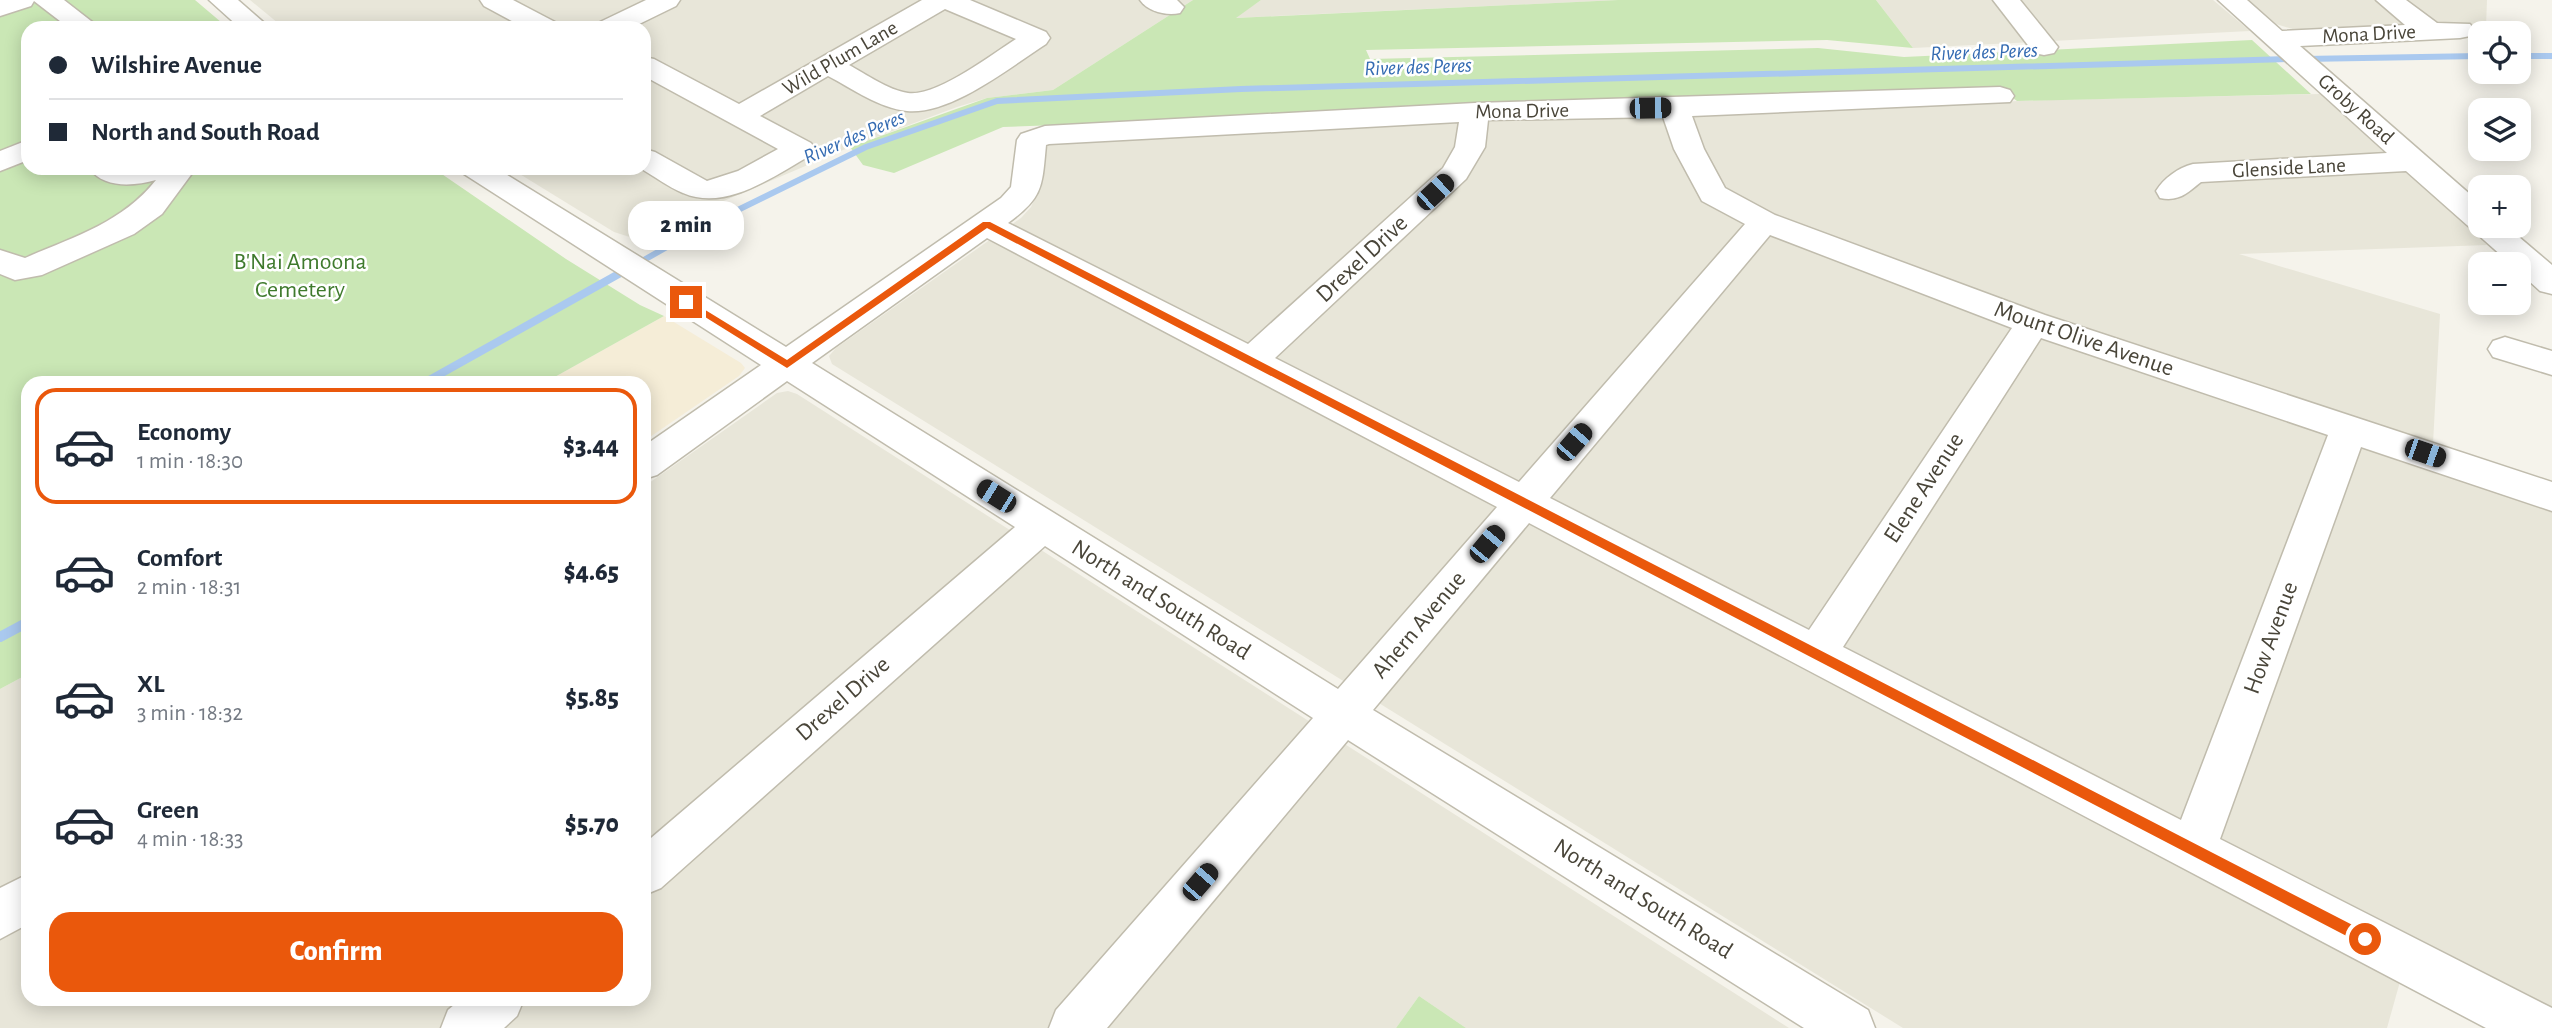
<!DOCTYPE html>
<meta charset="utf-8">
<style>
body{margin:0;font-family:"Alegreya Sans",sans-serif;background:#f2f2f3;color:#1f2937;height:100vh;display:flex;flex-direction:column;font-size:26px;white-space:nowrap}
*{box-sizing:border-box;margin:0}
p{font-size:23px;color:#747a83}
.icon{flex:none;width:38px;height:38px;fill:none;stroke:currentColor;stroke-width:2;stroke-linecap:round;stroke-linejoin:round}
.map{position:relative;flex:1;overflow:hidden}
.drawer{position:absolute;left:21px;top:376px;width:630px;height:630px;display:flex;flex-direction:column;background:#fff;border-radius:21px;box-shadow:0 4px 18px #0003}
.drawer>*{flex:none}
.banner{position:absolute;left:21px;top:21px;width:630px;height:154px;border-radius:21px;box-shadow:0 4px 18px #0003;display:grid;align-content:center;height:154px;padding:0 28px;background:#fff}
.buttons{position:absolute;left:2468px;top:21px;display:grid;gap:14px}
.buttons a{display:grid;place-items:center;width:63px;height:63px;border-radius:14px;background:#fff;box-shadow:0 4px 18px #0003;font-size:35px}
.end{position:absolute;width:32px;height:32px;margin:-16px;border:9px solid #ea580c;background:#fff;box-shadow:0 0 0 4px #fff}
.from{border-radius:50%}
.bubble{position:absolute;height:49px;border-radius:21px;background:#fff;box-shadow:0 4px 18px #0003;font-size:23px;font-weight:800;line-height:49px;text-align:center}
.car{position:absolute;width:21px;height:42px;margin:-21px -10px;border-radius:9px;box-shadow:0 0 5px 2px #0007;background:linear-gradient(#222 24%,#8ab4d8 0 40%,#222 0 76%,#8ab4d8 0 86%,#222 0)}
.banner b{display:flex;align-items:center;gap:24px;height:66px;font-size:26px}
.banner b+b{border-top:2px solid #e0e1e3}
.banner i{width:18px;height:18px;background:#1f2937}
ul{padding:12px 0 0;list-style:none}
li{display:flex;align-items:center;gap:21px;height:116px;margin:0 14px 10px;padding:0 14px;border:4px solid transparent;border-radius:21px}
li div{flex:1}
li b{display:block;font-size:26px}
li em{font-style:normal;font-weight:800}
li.active{border-color:#ea580c}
li>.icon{width:63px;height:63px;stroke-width:1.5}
.primary-button{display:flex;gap:14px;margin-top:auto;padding:14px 28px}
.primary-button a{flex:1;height:80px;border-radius:21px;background:#ea580c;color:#fff;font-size:28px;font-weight:800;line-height:80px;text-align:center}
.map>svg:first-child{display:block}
</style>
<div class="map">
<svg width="2552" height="1028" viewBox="0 0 2552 1028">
<rect width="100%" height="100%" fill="#f5f3eb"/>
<!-- residential -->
<g fill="#e8e6d9">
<polygon points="250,0 1193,0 1053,90 987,98 957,107 850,147 679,220 639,240 614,232 510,168 644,168 644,28 284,28"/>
<polygon points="1261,0 1618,0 1234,18"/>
<polygon points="1876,0 2213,0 2250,31 1913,48"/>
<polygon points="2247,0 2487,0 2486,27 2302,32 2276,24"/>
<polygon points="2320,94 2487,245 2239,254 2440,314 2432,462 2552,504 2552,1019 2410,946 2387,1028 1903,1028 832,364 829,356 836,348 1021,218 1031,207 1038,191 1042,146 1049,140 1274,127 2050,100"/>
<polygon points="788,391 797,394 1789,1028 1466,1028 1419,996 1396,1028 0,1028 0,689 28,674 28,999 644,999 644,480 649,483 777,393"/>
</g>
<!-- commercial -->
<polygon fill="#f5edd7" points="664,316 741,363 745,368 739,376 644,441 644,383 544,383"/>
<!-- green -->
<g fill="#cae7b5">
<polygon points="44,0 195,0 228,28 28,28 28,168 433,168 566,259 640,305 664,316 544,383 28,383 28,674 0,689 0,15"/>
<polygon points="1193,0 1261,0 1236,18 1618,0 1876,0 1913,48 1827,40 1366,50 1370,59 1818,48 1904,57 2252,40 2311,94 2017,101 2004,91 1003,127 894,173 863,165 850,147 987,98 1053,90"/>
<polygon points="1419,996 1466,1028 1396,1028"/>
</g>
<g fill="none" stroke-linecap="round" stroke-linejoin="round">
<!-- stream-far2 -->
<g stroke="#aac9ef" stroke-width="6">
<polyline points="2518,56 2552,56"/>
<polyline points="2304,59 2480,56"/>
<polyline points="621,273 695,231 866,147 997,101 1241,89 2291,59"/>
</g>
<!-- stream-far1 -->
<polyline stroke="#aac9ef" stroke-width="8" points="424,383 624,271"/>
<!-- stream -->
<polyline stroke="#aac9ef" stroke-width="10" points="0,637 28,622"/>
<!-- minor casing -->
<g stroke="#c0bcad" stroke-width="3">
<g id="minor">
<polygon points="0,0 64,0 100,28 69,28 34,1 31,6 0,16"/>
<polygon points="209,0 238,0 270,28 240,28"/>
<polygon points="480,0 513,0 555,22 559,28 525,28 484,6"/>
<polygon points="646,0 680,0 676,6 631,28 596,28 600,22"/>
<path d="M922 0H970L1046 32 1050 38 1046 44C1010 67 951 115 907 111 879 108 853 89 828 76L760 116 811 143 815 149 811 155C774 176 726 212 683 193 668 187 654 176 640 168H644V149L655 152 707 181 738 171 778 149 644 76V57L654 59 739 104ZM945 9 1016 39C992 54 937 97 908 93 888 90 866 74 849 65Z"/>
<path d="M1140 0H1177L1184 7 1180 13C1167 16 1148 12 1140 0Z"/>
<polygon points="1993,0 2020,0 2058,47 2054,53 2044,55 2034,53"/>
<path d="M2218 0H2247L2282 31 2405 25 2376 0H2406L2437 23 2470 24 2474 30 2470 36 2460 38 2300 46 2480 203V226H2506L2552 265V294L2540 291 2518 271V264H2511L2406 171 2201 182C2187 193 2179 202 2160 198L2156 191C2164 178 2178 168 2193 164L2387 153Z"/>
<path d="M2000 87 2010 90 2014 96 2010 102 1692 116 1704 149 1725 188 1775 215 2045 315 2552 482V511L2361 447 2220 839 2552 1008V1028H2486L1529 523 1373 710 1868 1010 1875 1028H1804L1348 740 1107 1028H1049L1056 1010 1313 718 1045 546 661 888 644 895V844L1015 527 787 381 657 475 644 479V446L761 365 464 174 460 168H496L786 347 1001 198 1011 187 1017 140 1021 134 1045 126 1475 103ZM1663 117 1674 149 1702 201 1745 224 1519 482 1275 358 1466 179 1485 147 1488 120ZM1459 122 1455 147 1443 168 1248 344 1008 223C1044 197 1042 186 1046 145L1049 144ZM1770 235 2012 328 1809 630 1550 498ZM987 238 1497 507 1338 689 812 363ZM2041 338 2328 435 2181 820 1843 647Z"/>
<polygon points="28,140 28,160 0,171 0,151"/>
<path d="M89 168H196L162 214 134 234 42 275 15 280 0 274V250L25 258C73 237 122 223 156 180 134 186 104 189 89 168Z"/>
<polygon points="2505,337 2552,351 2552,375 2493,357 2488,349 2493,341"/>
<polygon points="28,874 28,924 0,939 0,888"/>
<polygon points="461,999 524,999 517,1016 504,1028 441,1028 448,1010"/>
</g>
</g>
<!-- minor -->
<use href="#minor" fill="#fff" fill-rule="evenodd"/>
</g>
<!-- route -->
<polygon fill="#ea580c" points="983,222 990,222 2370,934 2370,943 2360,943 987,228 787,368 681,302 689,300 787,360"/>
<g text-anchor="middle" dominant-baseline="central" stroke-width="5" stroke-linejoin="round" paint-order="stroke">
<!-- far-street labels -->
<g font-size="21" fill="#494539" stroke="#fff">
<text transform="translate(2369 34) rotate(-3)">Mona Drive</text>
<text transform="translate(840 58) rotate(-30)">Wild Plum Lane</text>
<text transform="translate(2356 109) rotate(42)">Groby Road</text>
<text transform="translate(1522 111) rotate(-1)">Mona Drive</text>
<text transform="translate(2289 168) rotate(-3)">Glenside Lane</text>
</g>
<!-- far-water labels -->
<g font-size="21" font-style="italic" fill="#346bb2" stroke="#fff">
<text transform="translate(1984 52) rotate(-2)">River des Peres</text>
<text transform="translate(1418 67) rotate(-2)">River des Peres</text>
<text transform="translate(854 137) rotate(-23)">River des Peres</text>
</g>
<!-- street labels -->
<g font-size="24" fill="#494539" stroke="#fff">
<text transform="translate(1362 259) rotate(-43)">Drexel Drive</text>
<text transform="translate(2084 339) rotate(19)">Mount Olive Avenue</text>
<text transform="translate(1924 488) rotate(-57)">Elene Avenue</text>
<text transform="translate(1161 600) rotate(32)">North and South Road</text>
<text transform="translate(1419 625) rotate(-50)">Ahern Avenue</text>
<text transform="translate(2271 638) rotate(-70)">How Avenue</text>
<text transform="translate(843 699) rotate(-41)">Drexel Drive</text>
<text transform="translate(1643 899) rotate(32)">North and South Road</text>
</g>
<!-- park labels -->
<g font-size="24" fill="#3f7a2d" stroke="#fff">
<text x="300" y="262">B'Nai Amoona<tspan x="300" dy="28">Cemetery</tspan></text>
</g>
</g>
</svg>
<div class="buttons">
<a><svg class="icon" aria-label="locate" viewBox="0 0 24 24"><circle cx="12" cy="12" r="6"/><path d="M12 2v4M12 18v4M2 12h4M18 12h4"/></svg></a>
<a><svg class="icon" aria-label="layers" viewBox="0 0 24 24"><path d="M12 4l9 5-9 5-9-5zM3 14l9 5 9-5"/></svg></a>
<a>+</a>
<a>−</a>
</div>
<i class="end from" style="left:2365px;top:939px"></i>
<i class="end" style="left:686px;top:302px"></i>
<div class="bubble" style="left:628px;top:201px;width:116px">2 min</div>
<i class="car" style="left:1650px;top:108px;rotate:89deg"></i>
<i class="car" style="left:1435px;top:192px;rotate:47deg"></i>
<i class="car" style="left:1574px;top:442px;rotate:41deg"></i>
<i class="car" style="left:2425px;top:453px;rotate:109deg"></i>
<i class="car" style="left:996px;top:496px;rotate:302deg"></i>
<i class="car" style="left:1487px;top:544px;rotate:40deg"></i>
<i class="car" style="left:1200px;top:882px;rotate:41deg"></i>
<div class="banner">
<b><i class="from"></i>Wilshire Avenue</b>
<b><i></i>North and South Road</b>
</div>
<section class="drawer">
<ul>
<li class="active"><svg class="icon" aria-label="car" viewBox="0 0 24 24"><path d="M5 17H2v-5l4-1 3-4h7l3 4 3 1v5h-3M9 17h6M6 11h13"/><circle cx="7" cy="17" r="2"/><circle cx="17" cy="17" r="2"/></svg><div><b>Economy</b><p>1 min · 18:30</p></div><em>$3.44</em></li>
<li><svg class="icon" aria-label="car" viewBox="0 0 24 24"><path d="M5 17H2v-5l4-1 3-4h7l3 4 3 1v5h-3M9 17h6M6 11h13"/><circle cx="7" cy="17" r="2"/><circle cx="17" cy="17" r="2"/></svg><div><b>Comfort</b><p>2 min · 18:31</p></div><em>$4.65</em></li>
<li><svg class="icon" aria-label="car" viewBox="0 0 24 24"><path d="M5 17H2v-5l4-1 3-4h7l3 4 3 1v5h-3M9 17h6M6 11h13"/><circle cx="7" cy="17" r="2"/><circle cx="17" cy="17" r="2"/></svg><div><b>XL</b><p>3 min · 18:32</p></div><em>$5.85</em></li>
<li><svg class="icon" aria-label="car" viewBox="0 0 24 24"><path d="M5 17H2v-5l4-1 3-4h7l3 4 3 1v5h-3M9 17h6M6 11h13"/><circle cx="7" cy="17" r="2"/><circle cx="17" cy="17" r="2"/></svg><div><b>Green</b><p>4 min · 18:33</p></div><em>$5.70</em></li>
</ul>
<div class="primary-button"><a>Confirm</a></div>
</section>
</div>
